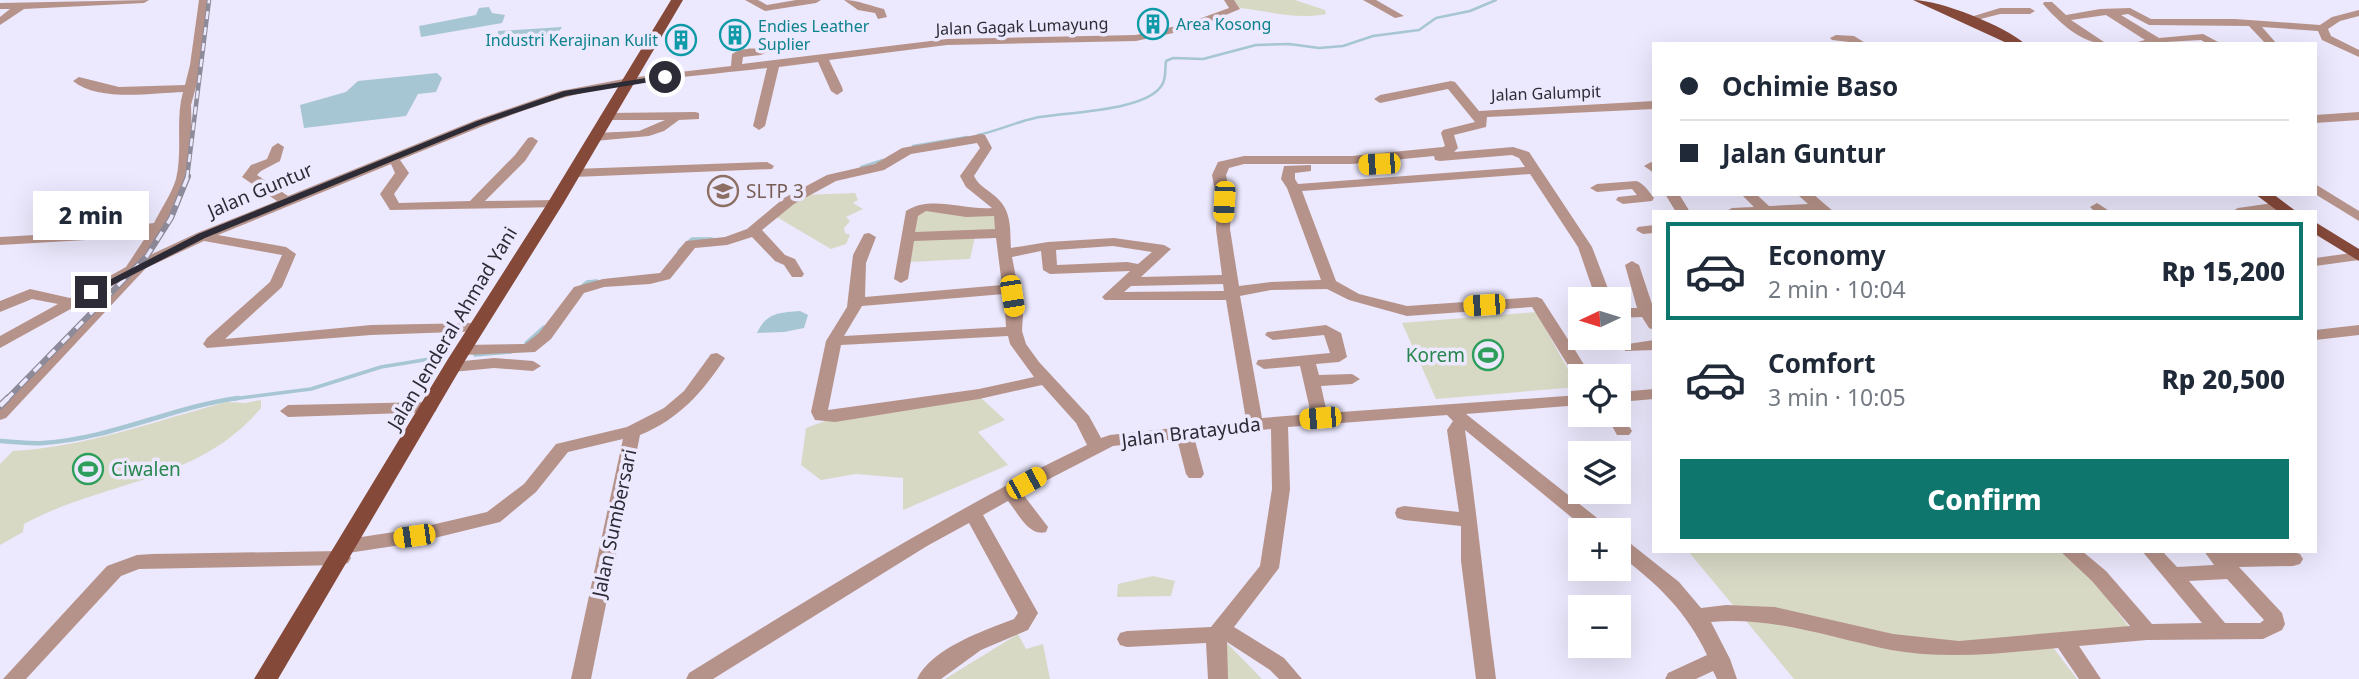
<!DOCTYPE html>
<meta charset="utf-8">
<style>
body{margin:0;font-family:"Noto Sans",sans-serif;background:#f6f6f7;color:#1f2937;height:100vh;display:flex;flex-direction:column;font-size:26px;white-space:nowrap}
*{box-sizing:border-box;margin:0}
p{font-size:23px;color:#747a83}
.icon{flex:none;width:38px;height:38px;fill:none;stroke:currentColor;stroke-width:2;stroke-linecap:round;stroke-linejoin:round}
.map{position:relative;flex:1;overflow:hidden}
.details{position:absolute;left:1652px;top:210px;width:665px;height:343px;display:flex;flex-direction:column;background:#fff;border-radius:0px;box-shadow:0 7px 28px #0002}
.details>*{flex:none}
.guide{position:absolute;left:1652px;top:42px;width:665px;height:154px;border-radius:0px;box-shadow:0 7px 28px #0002;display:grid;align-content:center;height:154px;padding:0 28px;background:#fff}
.needle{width:46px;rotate:266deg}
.buttons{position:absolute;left:1568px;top:287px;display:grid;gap:14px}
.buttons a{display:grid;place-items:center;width:63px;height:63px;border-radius:0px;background:#fff;box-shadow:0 7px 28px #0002;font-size:35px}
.end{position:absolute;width:32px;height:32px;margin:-16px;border:9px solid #2d2b35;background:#fff;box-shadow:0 0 0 4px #fff}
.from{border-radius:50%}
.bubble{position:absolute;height:49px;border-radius:0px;background:#fff;box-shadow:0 7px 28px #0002;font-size:23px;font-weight:800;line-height:49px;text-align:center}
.car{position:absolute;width:21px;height:42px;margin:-21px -10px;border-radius:9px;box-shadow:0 0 5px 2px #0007;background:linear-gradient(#f5c518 24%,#345 0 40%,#f5c518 0 76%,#345 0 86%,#f5c518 0)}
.guide b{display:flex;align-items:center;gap:24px;height:66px;font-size:26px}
.guide b+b{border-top:2px solid #e0e1e3}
.guide i{width:18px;height:18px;background:#1f2937}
ul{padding:12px 0 0;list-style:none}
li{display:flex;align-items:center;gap:21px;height:98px;margin:0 14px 10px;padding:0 14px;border:4px solid transparent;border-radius:0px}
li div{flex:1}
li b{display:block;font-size:26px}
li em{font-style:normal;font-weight:800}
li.on{border-color:#0f766e}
li>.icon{width:63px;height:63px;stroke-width:1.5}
.cta{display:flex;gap:14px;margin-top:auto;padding:14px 28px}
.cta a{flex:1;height:80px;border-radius:0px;background:#0f766e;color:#fff;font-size:28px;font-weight:800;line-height:80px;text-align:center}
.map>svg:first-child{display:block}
</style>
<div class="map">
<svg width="2359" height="679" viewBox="0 0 2359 679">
<rect width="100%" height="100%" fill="#ece8fd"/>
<!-- green -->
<g fill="#d8d9c5">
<path d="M1233 0H1295L1325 10 1326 14C1296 20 1270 11 1240 8Z"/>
<polygon points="855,193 858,200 853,203 863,209 846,217 850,221 844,228 845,233 850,235 846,244 831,249 775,216 803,195"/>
<polygon points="924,210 997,214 1000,233 975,237 970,259 909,262 916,214"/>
<polygon points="1536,312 1578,387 1436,399 1402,323"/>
<polygon points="980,397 1005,420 978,432 1008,465 903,510 903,478 856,474 821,480 801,465 806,428 828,420"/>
<path d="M261 400V408C198 483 105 480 24 524L23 532 0 545V464L13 451C86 447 156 421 226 402L245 403Z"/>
<polygon points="1688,551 2059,551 2085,570 2129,627 2044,635 2077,679 1794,679"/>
<polygon points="1153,576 1175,581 1171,596 1117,597 1118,584"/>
<polygon points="1018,634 1026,649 1043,644 1050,679 945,679"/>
<polygon points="1223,639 1262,679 1227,679"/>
</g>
<!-- water -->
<g fill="#a5c6d2">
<polygon points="489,7 492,13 505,15 502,23 421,37 419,26 476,15 479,8"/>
<polygon points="562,27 556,37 528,38 523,43 501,44 506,39 498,40 498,31"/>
<polygon points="437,73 442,78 436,92 418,94 406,116 304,128 300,105 346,92 358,81"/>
<path d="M800 311 808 315 804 328 784 332 757 333C767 312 779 313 800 311Z"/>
</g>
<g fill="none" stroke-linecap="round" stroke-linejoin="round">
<!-- stream-far2 -->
<g stroke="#a5c6d2" stroke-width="2.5">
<path d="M978 135C998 131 1016 122 1035 118 1063 112 1150 112 1163 83 1166 77 1165 67 1166 61L1173 58 1203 59 1256 45 1289 44 1319 48 1343 46 1373 36 1419 30 1436 18 1470 11 1496 0"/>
<polyline points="913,146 967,137"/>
<polyline points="861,167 883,160"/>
</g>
<!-- stream-far1 -->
<g stroke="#a5c6d2" stroke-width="3.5">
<polyline points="679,251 692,239 712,239"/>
<polyline points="582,286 587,282 597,281"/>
<polyline points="526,343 544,327"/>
<polyline points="475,355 511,352"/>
<polyline points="224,400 311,389 381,367 442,357"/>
</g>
<!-- stream -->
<path stroke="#a5c6d2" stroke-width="4.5" d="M0 441C14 442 29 444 43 443 110 439 172 407 238 398"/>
<!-- minor -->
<g fill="#b6938a" fill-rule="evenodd">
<polygon points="149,0 144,3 24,9 0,25 0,17 10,9 0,9 0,3"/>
<path d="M199 0H209L202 65 191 105 192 140 189 180 167 226 148 256 197 233 277 201 242 177 251 165 267 159 272 147 278 143 284 147 280 161 261 171 257 175 288 196 476 120 560 91 629 78 731 66 732 54C740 48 759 46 767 52L761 55 743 57 742 64 947 39 1136 35 1185 24 1229 8 1224 0H1234L1240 9 1192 29 1136 41 947 45 829 60 842 87 843 91 837 95 831 91 818 62 779 67 765 126 759 130 753 126 767 68C701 76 631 80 566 97 509 113 455 138 400 160L409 173 394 194 399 203 470 201 515 155 528 138 532 137 538 141 525 161 485 201 555 200 560 201 562 204 560 207 390 210 380 194 395 173 391 164 218 235 286 247 296 254 282 287 225 339 371 325 477 323 485 328 483 331 371 335 207 348 203 344 207 338 270 282 282 255 204 241 146 268 6 418 0 420V404L116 284 0 348V336L58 304 32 299 0 312V301L30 289 70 298 126 267 149 232 86 240 0 245V237L86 232 154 223C161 209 172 193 176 179 183 150 175 120 183 92 152 93 98 102 73 81L79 77 119 87 185 85 190 65Z"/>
<polygon points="745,0 758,0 767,5 796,0 821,0 816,3 765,11"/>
<path d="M844 0C858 0 870 6 884 9L887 17 878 19 875 13 858 10Z"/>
<polygon points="1363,0 1376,0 1404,16 1395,18"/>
<path d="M2044 2H2052L2066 15 2100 9 2130 8 2151 19H2235L2320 25 2332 17 2359 10V16L2340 21 2328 29 2331 36 2359 50V57L2322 40 2318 31 2262 27 2277 44H2266L2249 26 2149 25 2128 14 2121 15 2159 38 2203 34 2222 44H2208L2201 40 2130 44 2145 40 2106 15 2071 20 2107 44C2081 44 2059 22 2043 4Z"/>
<polygon points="2000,8 2030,8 2035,11 2030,14 2000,14 1969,22 1964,19"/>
<polygon points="1836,35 1854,36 1867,44 1832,40 1830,38"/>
<path d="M1451 81 1455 82 1479 111 1654 101V109L1487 117 1486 127 1454 135 1458 148 1454 152 1513 147 1529 152 1592 247 1612 299H1596L1578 247 1530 174 1302 191 1336 281 1359 294 1407 306 1537 297 1542 299 1569 341 1619 338V326L1625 328 1631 339 1628 344 1654 340V350L1625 351 1624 347 1575 350 1591 376H1580V380H1577L1532 307 1407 316 1349 300 1327 289 1271 290 1240 296 1262 418 1311 414 1300 366 1264 369 1256 364 1258 360 1330 353 1324 335 1273 340 1265 335 1267 332 1326 325 1341 333 1347 357 1339 362 1316 364 1319 375 1352 374 1360 379 1352 384 1321 386 1327 413 1580 395V405L1466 414 1606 525 1608 530H1587L1465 430C1477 513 1485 596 1496 679H1476L1461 561V526L1404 520 1397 518 1395 513 1397 508 1404 506 1459 512 1447 430 1453 421 1447 415 1288 427 1290 489 1279 568 1234 627 1284 658 1302 679H1279L1270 670 1227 642 1228 679H1208L1206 643 1127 647 1120 645 1117 639 1120 633 1127 631 1211 627 1260 566 1272 489 1271 429 1194 437 1204 474 1201 478H1189L1186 474 1177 439 1113 446 1022 493 1048 527 1046 532C1029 537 1018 513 1008 501L983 515 1038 613 1028 630 981 650 941 679H917C932 648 983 631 1014 619L1018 613 969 523 927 546 713 679H686L689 673C819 593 949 511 1087 445L1076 423 1042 385 979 399 835 422 815 420 811 412 826 341 847 307 853 255 864 234 869 233 876 237 866 263 865 297 1002 285 996 238 914 241 908 279 901 283 894 279 906 211C931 195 962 210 992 208L966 187 960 176 980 148 977 143 911 154 884 170 836 181 794 204 762 230 785 255 795 259 804 274 802 277H792L784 265 775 261 752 237 727 245 695 248 670 279 650 284 604 287 584 293 551 339 535 352 463 355 455 350 463 345 525 344 539 333 574 287 603 279 660 273 686 241 725 237 747 229 784 198 827 175 875 164 902 148 981 134 985 135 992 148 974 176C979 187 991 191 999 200 1012 213 1010 232 1011 248L1048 242 1114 238 1164 245 1171 249 1141 277 1222 275 1216 229 1217 202 1212 175 1218 162 1244 156H1352L1443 147 1445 146 1441 133 1443 130 1475 122 1448 89 1380 103 1374 99 1380 95ZM1512 155 1519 158 1525 167 1298 184 1295 179V173L1311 171V165L1284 166 1281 179 1287 188 1321 280 1271 282 1239 286 1230 229 1231 202 1226 175 1229 168 1244 164H1352L1434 156 1435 160 1440 161ZM926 211 966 217 994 216 995 229 915 232 918 216ZM1113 246 1152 252 1138 264 1127 262 1057 265 1056 250ZM1041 251 1043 270 1050 274 1130 271 1105 294 1102 297 1105 300H1226L1246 420 1110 435 1101 438 1089 416 1039 362 1026 344 1022 331 1023 314 1012 257ZM1223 284 1224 291 1124 292 1131 286ZM1004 294 1006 327 844 336 862 306ZM1008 336 1010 344 1034 377 979 389 828 410 841 345Z"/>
<polygon points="695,112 699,113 699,119 679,120 664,131 649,136 595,141 589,137 595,133 639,131 665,120 604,120 604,114 608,113"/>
<polygon points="2359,112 2359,120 2315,123 2315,115"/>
<polygon points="767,162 774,166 772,169 574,177 567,173 574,169"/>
<polygon points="1651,162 1654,163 1654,173 1644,166"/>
<path d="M1636 181C1644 183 1649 192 1654 198L1652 201 1623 204 1616 200 1618 197 1637 195 1632 189 1597 192 1590 188 1597 184Z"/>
<polygon points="2315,184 2359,211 2359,221 2315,194"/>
<polygon points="1665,194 1679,194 1690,212 1676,212"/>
<polygon points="1741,194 1756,194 1769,206 1808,204 1797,194 1813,194 1834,212 1725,212 1732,208 1754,207"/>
<polygon points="2280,202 2287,206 2285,209 2269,212 2231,212 2238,208"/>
<polygon points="2097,203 2111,212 2095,212 2090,207"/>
<polygon points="1654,225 1654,233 1643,234 1636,230 1638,227"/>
<polygon points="2359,252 2359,260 2315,266 2315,258"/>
<polygon points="1632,261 1639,265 1654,310 1654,330 1649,328 1642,317 1619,318 1619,308 1637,308 1625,265"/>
<polygon points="2359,325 2359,335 2315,340 2315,330"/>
<path d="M717 353 725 358C702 393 679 419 640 435L591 679H571L623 439 568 452 536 492 500 522 414 543 348 553 341 551 339 546 341 541 348 539 414 529 487 512 524 484 556 444 627 427 664 408 684 391 711 354Z"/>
<polygon points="494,358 533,361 541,366 533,371 494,368 453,372 445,367 453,362"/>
<polygon points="1654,389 1654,399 1619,402 1619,392"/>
<polygon points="429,402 435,404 437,408 435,412 288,417 280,411 288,405"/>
<polygon points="1619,411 1632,431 1629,435 1617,435 1606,415 1619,415"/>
<path d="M1619 538 1626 540 1679 582 1701 608 1726 605 1775 607 1893 634 1959 641 2130 626 2092 581 2060 551H2082L2106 571 2152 624 2202 623 2142 551H2162L2177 567 2214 565 2204 551 2293 552 2300 554 2303 559 2300 564 2293 566 2239 567 2282 613 2285 624 2282 630 2263 639 2147 640 2079 646 2101 679H2079L2058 648C2002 653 1947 660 1891 650 1831 638 1773 616 1711 622L1730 659 1737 679H1717L1713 671 1696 679H1665L1668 673 1707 655C1687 612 1657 583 1619 555ZM2227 579 2264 620 2260 623H2225L2189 581Z"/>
<polygon points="341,551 348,553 351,558 348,563 341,565 139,569 121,576 26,679 3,679 107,566 137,555 152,554"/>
</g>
<!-- major -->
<g fill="#85493a" fill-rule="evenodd">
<polygon points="671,0 683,0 563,204 466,359 278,679 254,679 448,359 547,204"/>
<path d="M1913 0C1940 0 2005 26 2025 44H2009Z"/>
<polygon points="2255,194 2273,194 2297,212 2279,212"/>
<polygon points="2315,222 2359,249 2359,261 2315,234"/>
</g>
<!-- rail-far2 casing -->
<g stroke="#8d8a9a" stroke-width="4.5">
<polyline id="rail-far2" points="187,178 209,0"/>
</g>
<!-- rail-far1 casing -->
<g stroke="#8d8a9a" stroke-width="6">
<polyline id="rail-far1" points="6,400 147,256 171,218 188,176"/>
</g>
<!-- rail casing -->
<g stroke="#8d8a9a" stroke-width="7">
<polyline id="rail" points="0,406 8,398"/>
</g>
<!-- rail-far2 -->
<use href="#rail-far2" stroke="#ece8fd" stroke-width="2.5" stroke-dasharray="8" stroke-linecap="butt"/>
<!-- rail-far1 -->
<use href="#rail-far1" stroke="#ece8fd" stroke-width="3.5" stroke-dasharray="10" stroke-linecap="butt"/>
<!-- rail -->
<use href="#rail" stroke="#ece8fd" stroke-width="4.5" stroke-dasharray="12" stroke-linecap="butt"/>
</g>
<!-- route -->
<polygon fill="#2d2b35" points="665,75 668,79 566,96 483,124 205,238 95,294 86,292 198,234 477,121 564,91"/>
<!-- icons -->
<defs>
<g id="building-ring" transform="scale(1.575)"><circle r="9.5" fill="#ece8fd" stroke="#0f9aa8" stroke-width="1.5"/><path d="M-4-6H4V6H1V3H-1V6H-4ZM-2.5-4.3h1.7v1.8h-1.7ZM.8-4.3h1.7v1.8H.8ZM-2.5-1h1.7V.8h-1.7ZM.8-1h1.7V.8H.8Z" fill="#0f9aa8"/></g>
<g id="school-ring" transform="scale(1.575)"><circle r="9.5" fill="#ece8fd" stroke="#8d6e63" stroke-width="1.5"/><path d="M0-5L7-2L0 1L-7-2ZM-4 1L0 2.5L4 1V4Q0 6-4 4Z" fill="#8d6e63"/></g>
<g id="stadium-ring" transform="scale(1.575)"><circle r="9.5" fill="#ece8fd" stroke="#2e9e5b" stroke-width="1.5"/><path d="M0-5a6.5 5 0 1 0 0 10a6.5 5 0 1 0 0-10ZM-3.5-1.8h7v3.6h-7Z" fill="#2e9e5b"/></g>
</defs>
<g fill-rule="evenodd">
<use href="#building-ring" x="1153" y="24"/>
<use href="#building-ring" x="735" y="35"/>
<use href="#building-ring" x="681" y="40"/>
<use href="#school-ring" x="723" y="191"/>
<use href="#stadium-ring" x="1488" y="355"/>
<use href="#stadium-ring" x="88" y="469"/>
</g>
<g text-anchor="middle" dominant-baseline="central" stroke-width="7" stroke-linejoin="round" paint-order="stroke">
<!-- far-culture labels -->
<g font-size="16" fill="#0d838f" stroke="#ece8fd" text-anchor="start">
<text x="1176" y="24">Area Kosong</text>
<text x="758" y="26">Endies Leather<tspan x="758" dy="18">Suplier</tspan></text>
<text x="658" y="40" text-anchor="end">Industri Kerajinan Kulit</text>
</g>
<!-- far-street labels -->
<g font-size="16" fill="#2d2b35" stroke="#ece8fd">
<text transform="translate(1022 26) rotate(-2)">Jalan Gagak Lumayung</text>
<text transform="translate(1546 93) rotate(-2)">Jalan Galumpit</text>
</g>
<!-- street labels -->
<g font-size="19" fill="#2d2b35" stroke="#ece8fd">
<text transform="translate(260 190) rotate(-23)">Jalan Guntur</text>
<text transform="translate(452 328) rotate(-59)">Jalan Jenderal Ahmad Yani</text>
<text transform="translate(1191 432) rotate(-7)">Jalan Bratayuda</text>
<text transform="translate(614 523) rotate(-78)">Jalan Sumbersari</text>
</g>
<!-- education labels -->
<g font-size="19" fill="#785e54" stroke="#ece8fd" text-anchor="start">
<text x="746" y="191">SLTP 3</text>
</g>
<!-- leisure labels -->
<g font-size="19" fill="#27864d" stroke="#ece8fd" text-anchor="end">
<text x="1465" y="355">Korem</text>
<text x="111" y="469" text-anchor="start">Ciwalen</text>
</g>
</g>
</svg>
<div class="buttons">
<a><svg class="needle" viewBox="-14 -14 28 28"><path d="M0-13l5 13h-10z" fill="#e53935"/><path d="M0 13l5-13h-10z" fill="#747a83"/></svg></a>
<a><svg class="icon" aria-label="locate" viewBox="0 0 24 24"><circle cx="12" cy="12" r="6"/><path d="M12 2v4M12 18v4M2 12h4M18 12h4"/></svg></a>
<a><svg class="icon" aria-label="layers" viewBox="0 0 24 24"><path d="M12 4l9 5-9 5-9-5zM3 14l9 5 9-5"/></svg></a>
<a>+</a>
<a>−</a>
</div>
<i class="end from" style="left:665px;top:77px"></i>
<i class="end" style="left:91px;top:292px"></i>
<div class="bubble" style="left:33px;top:191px;width:116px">2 min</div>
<i class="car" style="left:1379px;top:164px;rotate:267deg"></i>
<i class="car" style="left:1224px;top:202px;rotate:183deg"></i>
<i class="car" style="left:1012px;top:296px;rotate:171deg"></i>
<i class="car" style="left:1484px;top:305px;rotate:266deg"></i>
<i class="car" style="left:1320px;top:418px;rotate:265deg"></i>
<i class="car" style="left:1026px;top:483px;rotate:61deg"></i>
<i class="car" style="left:414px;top:536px;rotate:262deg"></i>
<div class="guide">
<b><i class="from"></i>Ochimie Baso</b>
<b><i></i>Jalan Guntur</b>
</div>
<section class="details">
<ul>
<li class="on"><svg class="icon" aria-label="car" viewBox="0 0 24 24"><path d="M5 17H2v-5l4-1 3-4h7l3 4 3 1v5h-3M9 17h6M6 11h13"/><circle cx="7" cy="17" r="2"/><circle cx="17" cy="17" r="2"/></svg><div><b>Economy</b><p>2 min · 10:04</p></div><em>Rp 15,200</em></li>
<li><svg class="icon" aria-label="car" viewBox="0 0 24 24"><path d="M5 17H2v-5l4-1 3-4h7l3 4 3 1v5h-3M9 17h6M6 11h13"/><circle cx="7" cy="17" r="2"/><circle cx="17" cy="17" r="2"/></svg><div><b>Comfort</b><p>3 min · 10:05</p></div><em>Rp 20,500</em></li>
</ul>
<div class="cta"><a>Confirm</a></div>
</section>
</div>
